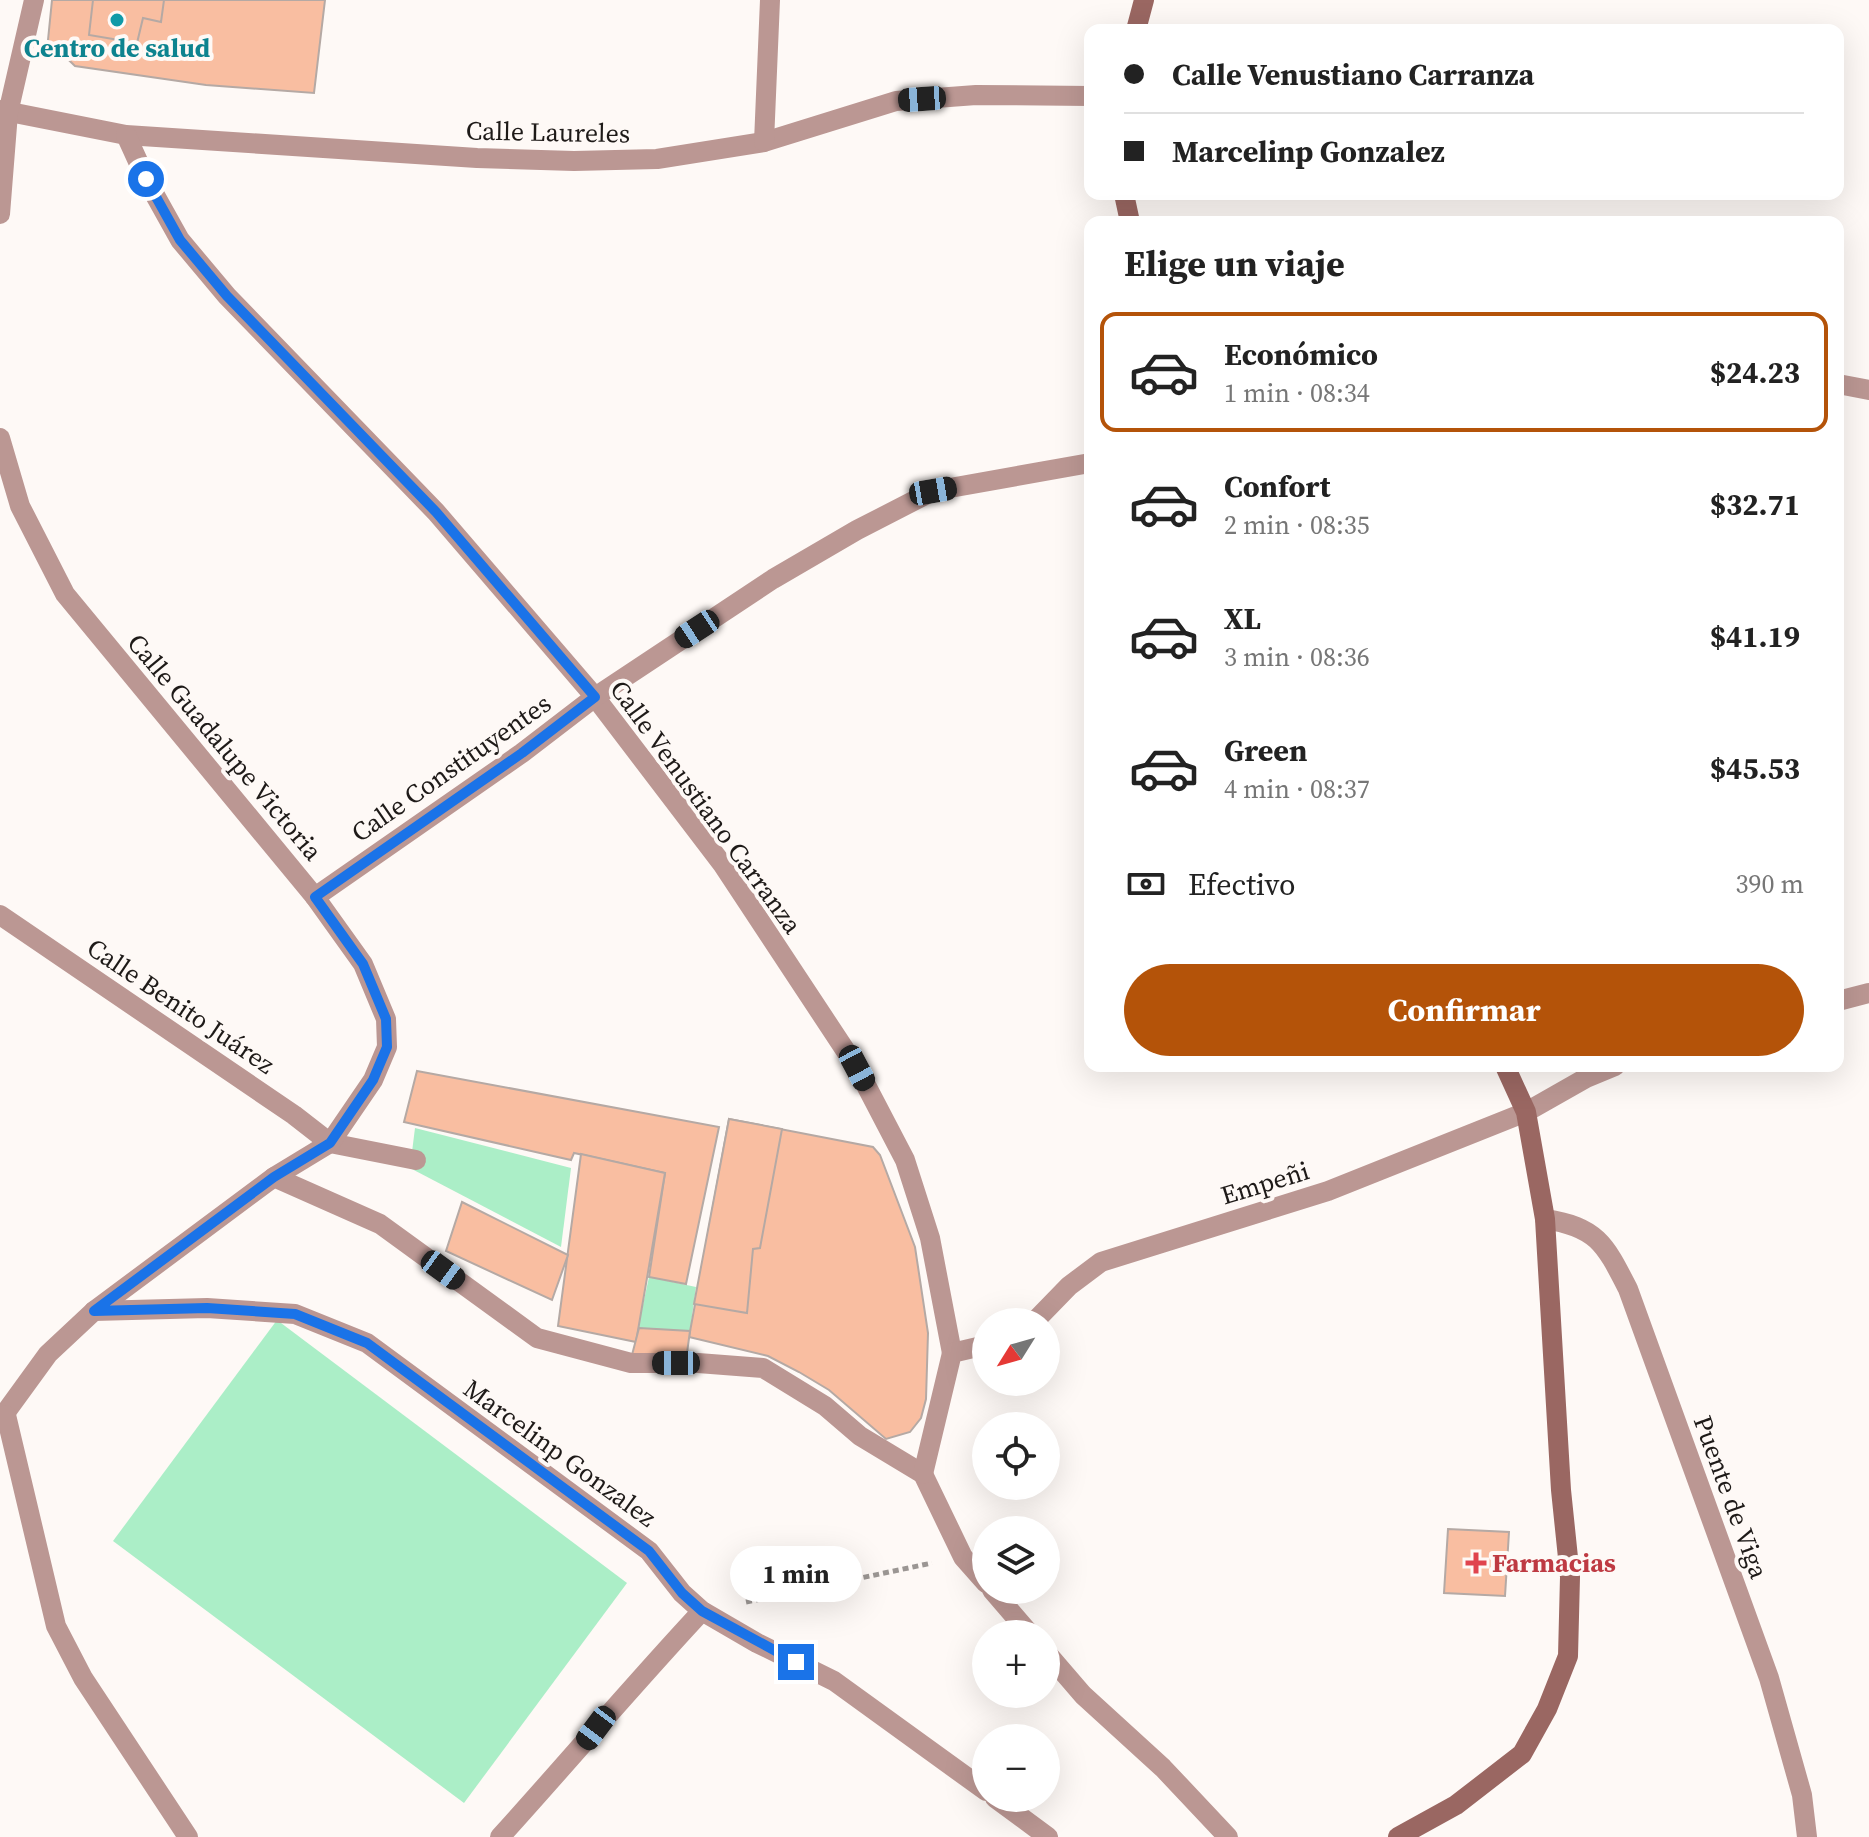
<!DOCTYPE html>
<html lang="es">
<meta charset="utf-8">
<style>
body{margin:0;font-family:"Source Serif 4",serif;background:#f2f2f2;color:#222;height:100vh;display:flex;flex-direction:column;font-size:30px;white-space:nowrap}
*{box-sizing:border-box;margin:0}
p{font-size:26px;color:#767676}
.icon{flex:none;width:44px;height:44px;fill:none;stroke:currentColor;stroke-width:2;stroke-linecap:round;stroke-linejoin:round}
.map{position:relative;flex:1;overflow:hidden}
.panel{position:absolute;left:1084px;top:216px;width:760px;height:856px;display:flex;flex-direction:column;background:#fff;border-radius:16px;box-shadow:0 8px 32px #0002}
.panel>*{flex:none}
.guide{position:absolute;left:1084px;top:24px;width:760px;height:176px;border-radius:16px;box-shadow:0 8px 32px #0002;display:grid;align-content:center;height:176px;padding:0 40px;background:#fff}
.needle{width:52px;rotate:233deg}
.fabs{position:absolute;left:972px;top:1308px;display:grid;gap:16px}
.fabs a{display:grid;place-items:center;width:88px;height:88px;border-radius:50%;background:#fff;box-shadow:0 8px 32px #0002;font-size:40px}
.end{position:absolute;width:36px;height:36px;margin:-18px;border:10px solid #1a73e8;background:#fff;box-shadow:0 0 0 4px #fff}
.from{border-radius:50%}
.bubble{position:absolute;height:56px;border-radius:28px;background:#fff;box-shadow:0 8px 32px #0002;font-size:26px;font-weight:700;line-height:56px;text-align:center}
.car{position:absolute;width:24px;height:48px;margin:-24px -12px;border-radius:10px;box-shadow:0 0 6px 2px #0007;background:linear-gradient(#222 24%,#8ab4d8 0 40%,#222 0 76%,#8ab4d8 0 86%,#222 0)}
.guide b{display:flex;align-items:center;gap:28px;height:76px;font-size:30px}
.guide b+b{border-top:2px solid #e0e0e0}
.guide i{width:20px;height:20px;background:#222}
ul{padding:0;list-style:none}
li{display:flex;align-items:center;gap:24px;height:120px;margin:0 16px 12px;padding:0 24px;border:4px solid transparent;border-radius:16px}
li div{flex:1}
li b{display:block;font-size:30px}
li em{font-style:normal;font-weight:700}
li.on{border-color:#b45309}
li>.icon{width:72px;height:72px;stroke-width:1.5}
h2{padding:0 40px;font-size:36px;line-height:96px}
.pay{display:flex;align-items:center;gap:20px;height:88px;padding:0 40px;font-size:30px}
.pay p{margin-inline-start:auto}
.action{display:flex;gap:16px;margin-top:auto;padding:16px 40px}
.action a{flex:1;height:92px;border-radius:48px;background:#b45309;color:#fff;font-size:32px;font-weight:700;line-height:92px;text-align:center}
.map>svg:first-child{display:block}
</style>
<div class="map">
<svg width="1869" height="1837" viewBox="0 0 1869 1837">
<rect width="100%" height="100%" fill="#fef9f6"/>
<!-- green -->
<g fill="#abeec7">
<polygon points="415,1128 571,1168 561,1247 410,1168"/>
<polygon points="649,1277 696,1287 687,1353 632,1355"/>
<polygon points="277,1320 627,1583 464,1803 113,1541"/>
</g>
<!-- building -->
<g fill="#f9bea1" stroke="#b5a9a4" stroke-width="2">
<polygon points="52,0 325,0 314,93 206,85 75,66 48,40"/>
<polygon points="93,0 164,0 161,22 143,18 137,43 89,35"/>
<polygon points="417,1071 719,1127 686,1284 649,1277 665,1173 574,1153 571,1160 404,1122"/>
<polygon points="729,1119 873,1147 880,1155 915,1247 928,1333 926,1399 921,1418 910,1432 886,1439 829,1390 799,1372 768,1356 689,1337"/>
<polygon points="729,1119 782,1129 760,1248 753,1249 747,1313 694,1304"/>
<polygon points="581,1154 665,1173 636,1342 558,1326"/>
<polygon points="462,1202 568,1255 552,1300 446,1251"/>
<polygon points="639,1328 690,1331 687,1353 632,1355"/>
<polygon points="1448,1529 1509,1532 1505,1596 1444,1593"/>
</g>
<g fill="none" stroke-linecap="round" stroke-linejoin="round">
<!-- path -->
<polyline stroke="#9b9693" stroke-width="5" stroke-dasharray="6 4" stroke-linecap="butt" points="746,1602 932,1563"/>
<!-- lane -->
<g stroke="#bb9793" stroke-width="20">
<polyline points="1838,384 1869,390"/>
<polyline points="330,1143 416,1160"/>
</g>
<!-- street -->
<g stroke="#bb9793" stroke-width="20">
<polyline points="0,110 126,135 477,158 574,161 657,159 764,142 896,101 976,95 1090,96"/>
<polyline points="126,135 146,179 180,240 227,296 436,512 595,697 723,865 857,1068 905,1160 930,1238 952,1353"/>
<polyline points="764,142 770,0"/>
<polyline points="0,214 8,113 34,0"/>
<polyline points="0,438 20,506 65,594 315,897 363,964 386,1019 387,1047 373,1080 330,1143 274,1177 94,1311 48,1354 0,1420"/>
<polyline points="315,897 522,753 595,697 773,579 857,530 933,491 1090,463"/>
<polyline points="0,915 294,1115 330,1143"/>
<polyline points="1838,1001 1869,993"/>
<polyline points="274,1177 380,1224 537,1338 631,1363 698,1363 763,1368 825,1406 860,1436 923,1474 963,1557 986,1583"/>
<path d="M1545 1219C1597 1227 1605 1244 1628 1289L1769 1678 1802 1795 1807 1837"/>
<polyline points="94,1311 207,1308 295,1314 367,1343 649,1551 682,1593 702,1611 757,1643 834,1681 986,1791"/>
<polyline points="1034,1322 1069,1286 1101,1262 1328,1191 1526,1112 1586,1078 1615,1066"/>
<polyline points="6,1415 56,1626 83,1678 188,1837"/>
<polyline points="923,1474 952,1353 986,1345"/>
<polyline points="992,1590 1030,1634"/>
<polyline points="1046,1652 1083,1695 1163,1768 1228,1837"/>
<polyline points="995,1798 1048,1837"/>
<path d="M500 1837C568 1762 633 1685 702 1611"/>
</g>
<!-- secondary -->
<g stroke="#9a6762" stroke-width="20">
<polyline points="1136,30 1144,0"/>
<polyline points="1124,194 1130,222"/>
<polyline points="1398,1837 1456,1805 1522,1754 1547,1709 1568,1656 1570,1577 1561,1490 1545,1219 1526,1112 1505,1066"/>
</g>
</g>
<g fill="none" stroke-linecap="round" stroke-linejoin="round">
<!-- route -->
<polyline stroke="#1a73e8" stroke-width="10" points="146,179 180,240 227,296 436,512 595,697 522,753 315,897 363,964 386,1019 387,1047 373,1080 330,1143 274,1177 94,1311 207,1308 295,1314 367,1343 649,1551 682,1593 702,1611 796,1662"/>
</g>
<!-- markers -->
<circle fill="#0f9aa8" stroke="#fef9f6" stroke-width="3" cx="117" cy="20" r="8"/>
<path fill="#e0444e" stroke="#fef9f6" stroke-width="3" d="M1472 1551h8v8h8v8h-8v8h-8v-8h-8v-8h8z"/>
<g text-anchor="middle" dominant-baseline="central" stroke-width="8" stroke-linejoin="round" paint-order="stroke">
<!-- culture labels -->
<g font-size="26" font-weight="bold" fill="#0d838f" stroke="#fef9f6">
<text x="117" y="48">Centro de salud</text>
</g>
<!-- street labels -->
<g font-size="26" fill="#1e1a18" stroke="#fef9f6">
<text transform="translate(548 132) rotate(1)">Calle Laureles</text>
<text transform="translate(225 747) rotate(50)">Calle Guadalupe Victoria</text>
<text transform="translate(451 768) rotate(-35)">Calle Constituyentes</text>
<text transform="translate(706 807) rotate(54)">Calle Venustiano Carranza</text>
<text transform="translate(181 1006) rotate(34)">Calle Benito Juárez</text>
<text transform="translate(1265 1183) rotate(-17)">Empeñi</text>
<text transform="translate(560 1453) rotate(36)">Marcelinp Gonzalez</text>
<text transform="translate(1731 1497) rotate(70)">Puente de Viga</text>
</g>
<!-- health labels -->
<g font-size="26" font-weight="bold" fill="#be3a42" stroke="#fef9f6" text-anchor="start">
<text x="1492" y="1563">Farmacias</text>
</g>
</g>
</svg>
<div class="fabs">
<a><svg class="needle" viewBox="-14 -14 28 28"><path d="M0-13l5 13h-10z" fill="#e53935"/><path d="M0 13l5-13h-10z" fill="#767676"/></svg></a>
<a><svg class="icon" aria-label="locate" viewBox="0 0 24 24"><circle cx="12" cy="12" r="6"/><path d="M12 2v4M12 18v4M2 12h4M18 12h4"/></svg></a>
<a><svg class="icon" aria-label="layers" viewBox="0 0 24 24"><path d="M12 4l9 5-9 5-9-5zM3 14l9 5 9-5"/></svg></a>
<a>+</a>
<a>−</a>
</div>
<i class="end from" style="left:146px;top:179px"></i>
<i class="end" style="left:796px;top:1662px"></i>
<div class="bubble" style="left:730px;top:1546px;width:132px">1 min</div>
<i class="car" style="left:922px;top:99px;rotate:266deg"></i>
<i class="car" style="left:933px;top:491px;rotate:80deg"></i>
<i class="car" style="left:697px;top:629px;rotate:237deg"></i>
<i class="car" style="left:857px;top:1068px;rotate:152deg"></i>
<i class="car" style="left:443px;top:1270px;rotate:126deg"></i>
<i class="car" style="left:676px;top:1363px;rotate:270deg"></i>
<i class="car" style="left:596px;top:1728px;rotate:217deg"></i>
<div class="guide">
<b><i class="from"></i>Calle Venustiano Carranza</b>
<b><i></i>Marcelinp Gonzalez</b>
</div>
<section class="panel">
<h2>Elige un viaje</h2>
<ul>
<li class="on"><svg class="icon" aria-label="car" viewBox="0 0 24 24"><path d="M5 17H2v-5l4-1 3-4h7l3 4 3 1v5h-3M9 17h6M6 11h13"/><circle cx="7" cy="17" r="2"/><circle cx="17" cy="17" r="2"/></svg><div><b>Económico</b><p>1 min · 08:34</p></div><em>$24.23</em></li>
<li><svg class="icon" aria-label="car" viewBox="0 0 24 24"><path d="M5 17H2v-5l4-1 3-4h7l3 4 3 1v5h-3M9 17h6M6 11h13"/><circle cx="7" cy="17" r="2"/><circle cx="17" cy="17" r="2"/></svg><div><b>Confort</b><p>2 min · 08:35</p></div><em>$32.71</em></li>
<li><svg class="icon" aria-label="car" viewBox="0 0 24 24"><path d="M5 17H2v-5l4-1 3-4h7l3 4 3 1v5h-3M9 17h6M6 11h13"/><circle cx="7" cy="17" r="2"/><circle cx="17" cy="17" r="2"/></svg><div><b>XL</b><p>3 min · 08:36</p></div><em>$41.19</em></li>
<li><svg class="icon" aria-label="car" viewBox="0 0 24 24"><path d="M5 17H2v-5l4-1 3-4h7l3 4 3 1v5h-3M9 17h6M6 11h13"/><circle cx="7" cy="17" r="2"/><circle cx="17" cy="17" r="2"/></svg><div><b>Green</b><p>4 min · 08:37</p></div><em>$45.53</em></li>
</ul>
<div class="pay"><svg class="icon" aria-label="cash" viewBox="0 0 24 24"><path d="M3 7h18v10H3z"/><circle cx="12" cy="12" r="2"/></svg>Efectivo<p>390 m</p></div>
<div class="action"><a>Confirmar</a></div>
</section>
</div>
